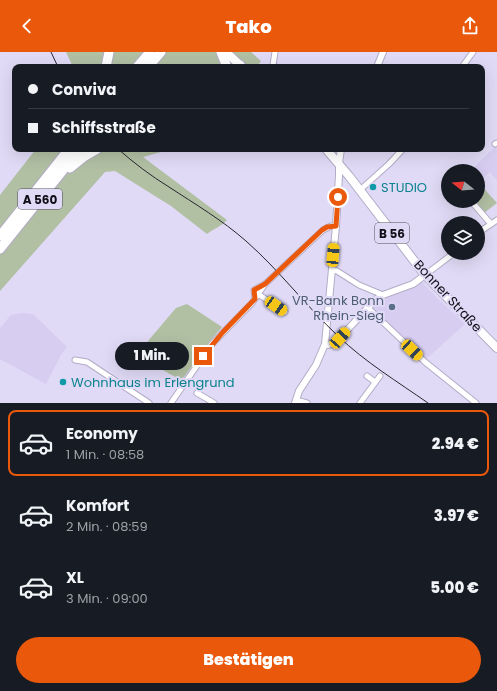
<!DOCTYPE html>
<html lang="de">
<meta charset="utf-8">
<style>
body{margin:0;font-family:Poppins,sans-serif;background:#242831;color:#f1f3f6;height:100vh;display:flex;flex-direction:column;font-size:15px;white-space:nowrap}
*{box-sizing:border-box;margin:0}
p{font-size:13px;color:#9ea1a6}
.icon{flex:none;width:22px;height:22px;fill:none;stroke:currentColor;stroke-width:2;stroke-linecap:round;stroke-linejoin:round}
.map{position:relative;height:351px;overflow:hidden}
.drawer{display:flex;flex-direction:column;background:#171b24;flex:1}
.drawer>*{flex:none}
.banner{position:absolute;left:12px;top:12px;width:473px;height:88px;border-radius:8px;box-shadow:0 4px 16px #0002;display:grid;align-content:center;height:88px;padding:0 16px;background:#171b24}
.needle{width:26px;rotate:287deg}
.fabs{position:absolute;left:441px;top:112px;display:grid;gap:8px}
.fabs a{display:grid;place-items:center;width:44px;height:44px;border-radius:50%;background:#171b24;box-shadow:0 4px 16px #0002;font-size:20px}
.end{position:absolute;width:18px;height:18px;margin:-9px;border:5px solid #ea580c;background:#fff;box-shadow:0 0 0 2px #fff}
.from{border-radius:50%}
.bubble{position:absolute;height:28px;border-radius:14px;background:#171b24;box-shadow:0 4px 16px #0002;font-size:13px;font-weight:800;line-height:28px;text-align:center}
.car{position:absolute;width:12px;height:24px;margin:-12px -6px;border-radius:5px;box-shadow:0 0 3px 1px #0007;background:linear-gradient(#f5c518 24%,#345 0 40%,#f5c518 0 76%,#345 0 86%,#f5c518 0)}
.banner b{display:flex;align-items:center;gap:14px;height:38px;font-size:15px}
.banner b+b{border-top:1px solid #363941}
.banner i{width:10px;height:10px;background:#f1f3f6}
ul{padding:7px 0 0;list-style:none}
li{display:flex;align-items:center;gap:12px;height:66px;margin:0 8px 6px;padding:0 8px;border:2px solid transparent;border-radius:8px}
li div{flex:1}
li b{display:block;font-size:15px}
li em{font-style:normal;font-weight:800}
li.on{border-color:#ea580c}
li>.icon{width:36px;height:36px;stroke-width:1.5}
.cta{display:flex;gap:8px;margin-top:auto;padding:8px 16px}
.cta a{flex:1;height:46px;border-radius:24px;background:#ea580c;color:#fff;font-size:16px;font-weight:800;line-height:46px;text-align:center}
header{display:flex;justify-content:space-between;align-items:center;height:52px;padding:0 16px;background:#ea580c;color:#fff;font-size:18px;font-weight:800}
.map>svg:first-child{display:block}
</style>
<header><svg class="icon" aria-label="back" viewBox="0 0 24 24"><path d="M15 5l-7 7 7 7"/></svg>Tako<svg class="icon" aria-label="share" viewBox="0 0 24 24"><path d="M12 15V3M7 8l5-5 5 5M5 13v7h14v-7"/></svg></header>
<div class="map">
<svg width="497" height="351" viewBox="0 0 497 351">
<rect width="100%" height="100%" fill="#e0daf6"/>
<!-- built -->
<g fill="#d6cdf0">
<polygon points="495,95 497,97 497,128 490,120 478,130 478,119 470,119"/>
<polygon points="420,228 439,248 465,272 425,308 373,258 372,256 373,253 381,247"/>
<polygon points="21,261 33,262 67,295 62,301 46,332 0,307 0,276 11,263"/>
</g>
<!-- green -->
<g fill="#b1bfa3">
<polygon points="66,0 251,0 261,9 257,15 73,15"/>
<path d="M36 97H172L143 105 227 168C222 174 213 177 207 182L171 154 115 119 105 120 0 239V143Z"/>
<polygon points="478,130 497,151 484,161 473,149 478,149"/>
<polygon points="187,252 222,275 210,289 184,325 182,326 177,326 138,304 148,289 176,256"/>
</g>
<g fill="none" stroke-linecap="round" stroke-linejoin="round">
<!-- minor casing -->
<g stroke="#b3acc7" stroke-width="7">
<g id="minor">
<polyline points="275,0 273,13 276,15"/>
<polyline points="462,15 473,0"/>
<polyline points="495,92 497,91"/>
<polyline points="360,138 389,112 403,97"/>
<polyline points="471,149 491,172"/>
<polyline points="478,181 497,168"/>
<polyline points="332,218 337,219 359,233 383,243"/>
<polyline points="425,223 454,201"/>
<polyline points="258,242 285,260"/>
<polyline points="255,246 254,238 265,232"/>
<polyline points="367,255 425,310 476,351"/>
<polyline points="75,308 87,310 149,351"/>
<polyline points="367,324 375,330"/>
<polyline points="197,341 214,351"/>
<polyline points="296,348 307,351"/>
<polyline points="171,351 212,292 252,251 265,232 323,178 331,174 336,174"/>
<polyline points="360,351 380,324"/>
</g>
</g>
<!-- tertiary casing -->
<g stroke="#b3acc7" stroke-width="8">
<g id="tertiary">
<polyline points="377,15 383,0"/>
<polyline points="325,292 328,293 336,290 375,248 383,243 413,232 425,223"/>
<polyline points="295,351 299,339 316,313 325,292 336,174 339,123 339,111 341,97"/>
</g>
</g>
<!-- primary casing -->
<g stroke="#b3acc7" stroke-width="10">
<g id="primary">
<polyline points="226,0 242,15"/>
<polyline points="326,97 349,124 425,223 497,296"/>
</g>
</g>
<!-- motorway casing -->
<g stroke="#b3acc7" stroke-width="11">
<g id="motorway">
<polyline points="221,0 227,15"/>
<polyline points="106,15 109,0"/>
<polyline points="137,15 150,0"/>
<polyline points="148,15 161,0"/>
<polyline points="236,15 240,13"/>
<polyline points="70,116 85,104 97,97"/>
<polyline points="0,184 69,97"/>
<polyline points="0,197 80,97"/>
</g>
</g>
<!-- minor -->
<use href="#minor" stroke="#fff" stroke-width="5"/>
<!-- tertiary -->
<use href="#tertiary" stroke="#fff" stroke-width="6"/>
<!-- primary -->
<use href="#primary" stroke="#fff" stroke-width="8"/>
<!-- motorway -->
<use href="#motorway" stroke="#fff" stroke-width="9"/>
<!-- tram -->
<g stroke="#282631" stroke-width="1">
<polyline points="51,0 58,15"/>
<path d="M118 97C134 111 151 124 169 135 195 152 222 168 246 189 279 218 306 254 338 284 365 310 398 330 428 351"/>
</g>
</g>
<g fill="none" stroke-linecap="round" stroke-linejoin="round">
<!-- route -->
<polyline stroke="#ea580c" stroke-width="5" points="203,304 223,280 252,250 255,247 254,238 265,232 322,178 327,175 336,174 338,145"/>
</g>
<!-- markers -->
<g fill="#0f9aa8" stroke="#e0daf6" stroke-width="1.5">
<circle cx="373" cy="135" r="4"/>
<circle cx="63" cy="330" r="4"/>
</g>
<circle fill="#5c6f8a" stroke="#e0daf6" stroke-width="1.5" cx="392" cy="255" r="4"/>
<g text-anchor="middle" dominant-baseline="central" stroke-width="4" stroke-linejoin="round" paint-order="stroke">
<!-- shield labels -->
<g fill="#e0daf6" stroke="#4e4b5a" stroke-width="1">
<rect x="18" y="137" width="44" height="20" rx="3"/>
<rect x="375" y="171" width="34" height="20" rx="3"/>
</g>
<g font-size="12" font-weight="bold" fill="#100e17">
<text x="40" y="147">A 560</text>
<text x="392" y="181">B 56</text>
</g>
<!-- culture labels -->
<g font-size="13" fill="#0d838f" stroke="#e0daf6" text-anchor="start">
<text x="381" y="135">STUDIO</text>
<text x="71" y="330">Wohnhaus im Erlengrund</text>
</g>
<!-- street labels -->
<g font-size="13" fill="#100e17" stroke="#e0daf6">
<text transform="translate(448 244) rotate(47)">Bonner Straße</text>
</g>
<!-- service labels -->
<g font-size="13" fill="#4e5e75" stroke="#e0daf6" text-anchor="end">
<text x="384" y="248">VR-Bank Bonn<tspan x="384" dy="15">Rhein-Sieg</tspan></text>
</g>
</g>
</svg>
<div class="fabs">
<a><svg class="needle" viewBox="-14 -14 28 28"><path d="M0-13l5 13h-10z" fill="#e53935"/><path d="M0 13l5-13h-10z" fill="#9ea1a6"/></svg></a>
<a><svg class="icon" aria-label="layers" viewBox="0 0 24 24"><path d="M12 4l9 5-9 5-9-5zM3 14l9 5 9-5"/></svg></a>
</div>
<i class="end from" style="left:338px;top:145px"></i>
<i class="end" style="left:203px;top:304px"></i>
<div class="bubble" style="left:115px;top:290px;width:74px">1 Min.</div>
<i class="car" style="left:333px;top:203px;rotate:5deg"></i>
<i class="car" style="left:276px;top:254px;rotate:124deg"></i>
<i class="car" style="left:340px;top:286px;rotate:42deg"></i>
<i class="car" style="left:412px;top:298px;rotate:133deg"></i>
<div class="banner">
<b><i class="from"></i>Conviva</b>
<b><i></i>Schiffsstraße</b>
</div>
</div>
<section class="drawer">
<ul>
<li class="on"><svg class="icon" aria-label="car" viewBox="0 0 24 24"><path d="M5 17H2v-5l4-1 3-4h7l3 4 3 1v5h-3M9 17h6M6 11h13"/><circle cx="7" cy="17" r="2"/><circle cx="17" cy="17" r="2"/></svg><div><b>Economy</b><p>1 Min. · 08:58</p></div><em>2.94 €</em></li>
<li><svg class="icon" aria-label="car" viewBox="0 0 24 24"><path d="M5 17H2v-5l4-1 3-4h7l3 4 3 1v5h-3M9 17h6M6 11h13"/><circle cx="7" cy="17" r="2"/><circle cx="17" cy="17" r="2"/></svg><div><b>Komfort</b><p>2 Min. · 08:59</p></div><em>3.97 €</em></li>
<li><svg class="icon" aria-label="car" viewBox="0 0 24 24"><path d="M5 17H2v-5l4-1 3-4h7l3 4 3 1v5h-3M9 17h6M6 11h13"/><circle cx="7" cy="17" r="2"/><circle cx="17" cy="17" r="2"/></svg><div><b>XL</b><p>3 Min. · 09:00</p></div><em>5.00 €</em></li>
</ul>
<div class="cta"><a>Bestätigen</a></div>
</section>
